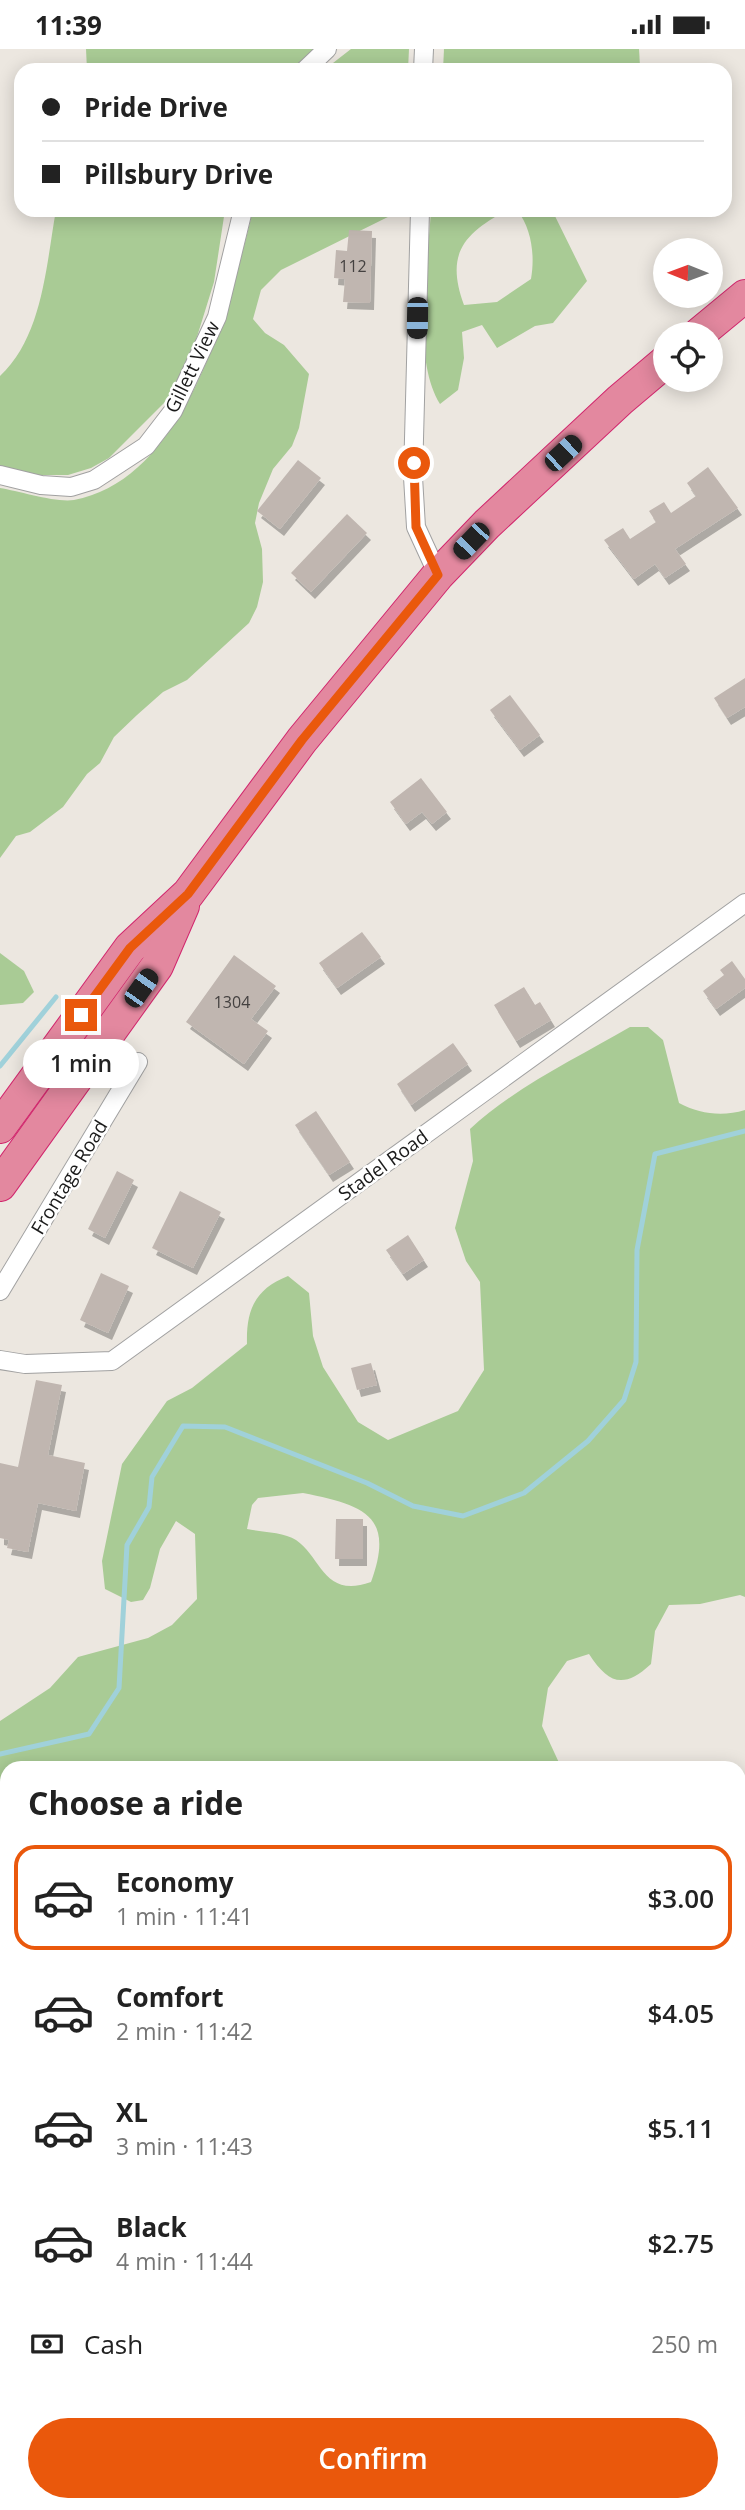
<!DOCTYPE html>
<meta charset="utf-8">
<style>
body{margin:0;font-family:"Open Sans",sans-serif;background:#f6f6f6;color:#222;height:100vh;display:flex;flex-direction:column;font-size:26px;white-space:nowrap}
*{box-sizing:border-box;margin:0}
p{font-size:23px;color:#767676}
.icon{flex:none;width:38px;height:38px;fill:none;stroke:currentColor;stroke-width:2;stroke-linecap:round;stroke-linejoin:round}
.map{position:relative;flex:1;overflow:hidden}
.drawer{position:absolute;left:0px;top:1712px;width:746px;height:751px;display:flex;flex-direction:column;background:#fff;border-radius:21px 21px 0 0;box-shadow:0 4px 18px #0003}
.drawer>*{flex:none}
.top-card{position:absolute;left:14px;top:14px;width:718px;height:154px;border-radius:21px;box-shadow:0 4px 18px #0003;display:grid;align-content:center;height:154px;padding:0 28px;background:#fff}
.needle{width:46px;rotate:271deg}
.tools{position:absolute;left:653px;top:189px;display:grid;gap:14px}
.tools a{display:grid;place-items:center;width:70px;height:70px;border-radius:50%;background:#fff;box-shadow:0 4px 18px #0003;font-size:35px}
.end{position:absolute;width:32px;height:32px;margin:-16px;border:9px solid #ea580c;background:#fff;box-shadow:0 0 0 4px #fff}
.from{border-radius:50%}
.bubble{position:absolute;height:49px;border-radius:24px;background:#fff;box-shadow:0 4px 18px #0003;font-size:23px;font-weight:600;line-height:49px;text-align:center}
.car{position:absolute;width:21px;height:42px;margin:-21px -10px;border-radius:9px;box-shadow:0 0 5px 2px #0007;background:linear-gradient(#222 24%,#8ab4d8 0 40%,#222 0 76%,#8ab4d8 0 86%,#222 0)}
.top-card b{display:flex;align-items:center;gap:24px;height:66px;font-size:26px}
.top-card b+b{border-top:2px solid #e0e0e0}
.top-card i{width:18px;height:18px;background:#222}
ul{padding:0;list-style:none}
li{display:flex;align-items:center;gap:21px;height:105px;margin:0 14px 10px;padding:0 14px;border:4px solid transparent;border-radius:21px}
li div{flex:1}
li b{display:block;font-size:26px}
li em{font-style:normal;font-weight:600}
li.on{border-color:#ea580c}
li>.icon{width:63px;height:63px;stroke-width:1.5}
h2{padding:0 28px;font-size:32px;line-height:84px}
.pay{display:flex;align-items:center;gap:18px;height:77px;padding:0 28px;font-size:26px}
.pay p{margin-inline-start:auto}
.cta{display:flex;gap:14px;margin-top:auto;padding:14px 28px}
.cta a{flex:1;height:80px;border-radius:42px;background:#ea580c;color:#fff;font-size:28px;font-weight:600;line-height:80px;text-align:center}
.status{display:flex;justify-content:space-between;align-items:center;height:49px;padding:0 35px;background:#fff;direction:ltr}
.status svg{height:19px;fill:currentColor}
.map>svg:first-child{display:block}
</style>
<div class="status"><b>11:39</b><svg viewBox="0 0 49 12"><path d="M0 12V9h3v3zM5 12V6h3v6zM10 12V3h3v9zM15 12V0h3v12zM26 1h20v11H26zM47 4h2v5h-2z"/></svg></div>
<div class="map">
<svg width="745" height="2461" viewBox="0 0 745 2461">
<defs>
<filter id="shadow"><feDropShadow dx="4" dy="7" stdDeviation="0" flood-color="#0004"/></filter>
</defs>
<rect width="100%" height="100%" fill="#ece7e0"/>
<!-- forest -->
<g fill="#a9cb95" fill-rule="evenodd">
<polygon points="86,0 316,0 295,21 87,21"/>
<polygon points="351,0 409,0 408,21 324,21"/>
<polygon points="444,0 639,0 640,17 633,21 443,21"/>
<path d="M56 161H225L214 233 196 291 171 347 109 409 91 419 68 426H39L0 418V327C43 287 46 216 56 161Z"/>
<path d="M253 161H402L281 221 261 241 253 270 265 284 284 296 309 325 299 379 292 397 273 420 259 454 255 474 262 500 263 533 257 558 249 574 187 631 163 643 137 666 114 688 100 714 87 725 63 758 30 783 16 787 0 809V439C19 442 56 454 74 451 187 430 230 256 253 161Z"/>
<path d="M431 161H507C464 185 445 204 464 256L497 253 531 230C535 207 532 180 517 161H552L587 232 553 274 535 277 497 299 482 276 462 283 464 309 458 341 440 355C411 308 428 216 431 161Z"/>
<polygon points="0,904 24,922 34,943 23,954 0,956"/>
<path d="M630 978H648L663 991 679 1054C700 1065 722 1068 745 1061V1548L740 1546 700 1555 669 1556 655 1582 651 1615C623 1641 608 1634 589 1605L567 1612 548 1639 542 1677 561 1718H7V2176L0 2175V1672L50 1639 78 1608 148 1589 172 1576 197 1550 195 1485 176 1472 160 1500 150 1539 143 1551 131 1553 105 1540 102 1512 122 1415 167 1352 192 1339 247 1295C246 1261 255 1240 288 1227L309 1244 313 1287 323 1318 358 1373 388 1391 458 1362 484 1321 480 1233 466 1212 455 1179 473 1112 470 1080C515 1038 577 1009 630 978ZM303 1444C362 1456 396 1465 371 1533 324 1550 322 1509 296 1491 284 1483 260 1483 247 1480L252 1456 258 1449Z"/>
<polygon points="738,1954 745,1958 745,2342 738,2341"/>
<polygon points="0,2352 7,2359 7,2448 0,2447"/>
<polygon points="21,2455 117,2455 124,2461 30,2461"/>
</g>
<g fill="none" stroke-linecap="round" stroke-linejoin="round">
<!-- stream -->
<g stroke="#a0d1da" stroke-width="5">
<polyline points="0,1017 56,948"/>
<polyline points="0,1705 89,1685 119,1639 127,1496 149,1458 152,1428 183,1377 225,1378 367,1434 413,1457 463,1467 524,1444 588,1392 624,1351 636,1313 637,1201 655,1105 745,1082"/>
</g>
</g>
<!-- building -->
<g fill="#c0b6b0" filter="url(#shadow)">
<polygon points="349,181 372,182 370,254 343,253 345,230 334,229 336,201 347,202"/>
<polygon points="298,411 321,429 280,480 257,462"/>
<polygon points="708,418 738,459 675,500 686,515 665,529 655,515 634,530 604,491 623,479 630,490 656,473 649,462 664,453 671,464 696,447 687,434"/>
<polygon points="347,465 367,484 311,543 291,524"/>
<polygon points="745,629 745,658 727,669 714,649"/>
<polygon points="510,646 540,686 520,701 490,661"/>
<polygon points="421,729 447,763 432,775 422,763 406,775 390,753"/>
<polygon points="362,883 381,908 337,939 319,914"/>
<polygon points="234,906 276,937 251,970 268,982 244,1015 186,973"/>
<polygon points="732,912 745,930 745,939 716,960 703,942 724,926 720,921"/>
<polygon points="524,938 535,956 540,953 551,971 516,992 494,956"/>
<polygon points="453,994 468,1015 411,1056 397,1035"/>
<polygon points="316,1062 350,1113 329,1126 295,1076"/>
<polygon points="117,1122 134,1131 105,1189 88,1180"/>
<polygon points="180,1142 221,1163 193,1219 152,1199"/>
<polygon points="408,1186 424,1211 403,1225 386,1201"/>
<polygon points="101,1224 129,1237 108,1284 80,1271"/>
<polygon points="371,1314 377,1336 357,1341 351,1319"/>
<polygon points="36,1331 62,1336 48,1406 85,1414 76,1462 38,1454 28,1503 7,1499 9,1491 0,1489 0,1414 18,1418"/>
<polygon points="336,1470 363,1470 363,1510 335,1510"/>
</g>
<g fill="none" stroke-linecap="round" stroke-linejoin="round">
<!-- street casing -->
<g stroke="#a1a1a1" stroke-width="20">
<g id="street">
<polyline points="305,21 327,0"/>
<polyline points="423,21 424,0"/>
<polyline points="420,161 413,428 416,478 438,526"/>
<polyline points="0,426 41,436 71,438 94,431 146,397 173,362 217,268 243,161"/>
<polyline points="0,1242 138,1013"/>
<polyline points="0,1311 25,1315 112,1312 745,854"/>
<polyline points="738,1760 745,1760"/>
<polyline points="0,2188 7,2188"/>
<polyline points="0,2318 7,2327"/>
<polyline points="738,2437 745,2438"/>
<polyline points="146,2455 154,2461"/>
<polyline points="294,2461 309,2455"/>
</g>
</g>
<!-- highway casing -->
<g stroke="#d1266d" stroke-width="34">
<g id="highway">
<polyline points="699,285 745,247"/>
<polyline points="0,1078 130,899 188,845 302,691 438,526 487,475 620,351 665,313"/>
<polyline points="0,1136 157,917 183,857"/>
</g>
</g>
<!-- street -->
<use href="#street" stroke="#fff" stroke-width="18"/>
<!-- highway -->
<use href="#highway" stroke="#e3889f" stroke-width="32"/>
</g>
<g fill="none" stroke-linecap="round" stroke-linejoin="round">
<!-- route -->
<polyline stroke="#ea580c" stroke-width="9" points="81,966 130,899 188,845 302,691 438,526 416,478 414,414"/>
</g>
<g text-anchor="middle" dominant-baseline="central" stroke-width="5" stroke-linejoin="round" paint-order="stroke">
<!-- number labels -->
<g font-size="16" fill="#444140">
<text x="353" y="217">112</text>
<text x="232" y="953">1304</text>
</g>
<!-- street labels -->
<g font-size="19" fill="#1a1a1a" stroke="#fff">
<text transform="translate(192 318) rotate(-64)">Gillett View</text>
<text transform="translate(383 1116) rotate(-36)">Stadel Road</text>
<text transform="translate(69 1128) rotate(-59)">Frontage Road</text>
</g>
</g>
</svg>
<div class="tools">
<a><svg class="needle" viewBox="-14 -14 28 28"><path d="M0-13l5 13h-10z" fill="#e53935"/><path d="M0 13l5-13h-10z" fill="#767676"/></svg></a>
<a><svg class="icon" aria-label="locate" viewBox="0 0 24 24"><circle cx="12" cy="12" r="6"/><path d="M12 2v4M12 18v4M2 12h4M18 12h4"/></svg></a>
</div>
<i class="end from" style="left:414px;top:414px"></i>
<i class="end" style="left:81px;top:966px"></i>
<div class="bubble" style="left:23px;top:990px;width:116px">1 min</div>
<i class="car" style="left:417px;top:269px;rotate:181deg"></i>
<i class="car" style="left:563px;top:404px;rotate:47deg"></i>
<i class="car" style="left:471px;top:492px;rotate:224deg"></i>
<i class="car" style="left:141px;top:939px;rotate:35deg"></i>
<div class="top-card">
<b><i class="from"></i>Pride Drive</b>
<b><i></i>Pillsbury Drive</b>
</div>
<section class="drawer">
<h2>Choose a ride</h2>
<ul>
<li class="on"><svg class="icon" aria-label="car" viewBox="0 0 24 24"><path d="M5 17H2v-5l4-1 3-4h7l3 4 3 1v5h-3M9 17h6M6 11h13"/><circle cx="7" cy="17" r="2"/><circle cx="17" cy="17" r="2"/></svg><div><b>Economy</b><p>1 min · 11:41</p></div><em>$3.00</em></li>
<li><svg class="icon" aria-label="car" viewBox="0 0 24 24"><path d="M5 17H2v-5l4-1 3-4h7l3 4 3 1v5h-3M9 17h6M6 11h13"/><circle cx="7" cy="17" r="2"/><circle cx="17" cy="17" r="2"/></svg><div><b>Comfort</b><p>2 min · 11:42</p></div><em>$4.05</em></li>
<li><svg class="icon" aria-label="car" viewBox="0 0 24 24"><path d="M5 17H2v-5l4-1 3-4h7l3 4 3 1v5h-3M9 17h6M6 11h13"/><circle cx="7" cy="17" r="2"/><circle cx="17" cy="17" r="2"/></svg><div><b>XL</b><p>3 min · 11:43</p></div><em>$5.11</em></li>
<li><svg class="icon" aria-label="car" viewBox="0 0 24 24"><path d="M5 17H2v-5l4-1 3-4h7l3 4 3 1v5h-3M9 17h6M6 11h13"/><circle cx="7" cy="17" r="2"/><circle cx="17" cy="17" r="2"/></svg><div><b>Black</b><p>4 min · 11:44</p></div><em>$2.75</em></li>
</ul>
<div class="pay"><svg class="icon" aria-label="cash" viewBox="0 0 24 24"><path d="M3 7h18v10H3z"/><circle cx="12" cy="12" r="2"/></svg>Cash<p>250 m</p></div>
<div class="cta"><a>Confirm</a></div>
</section>
</div>
